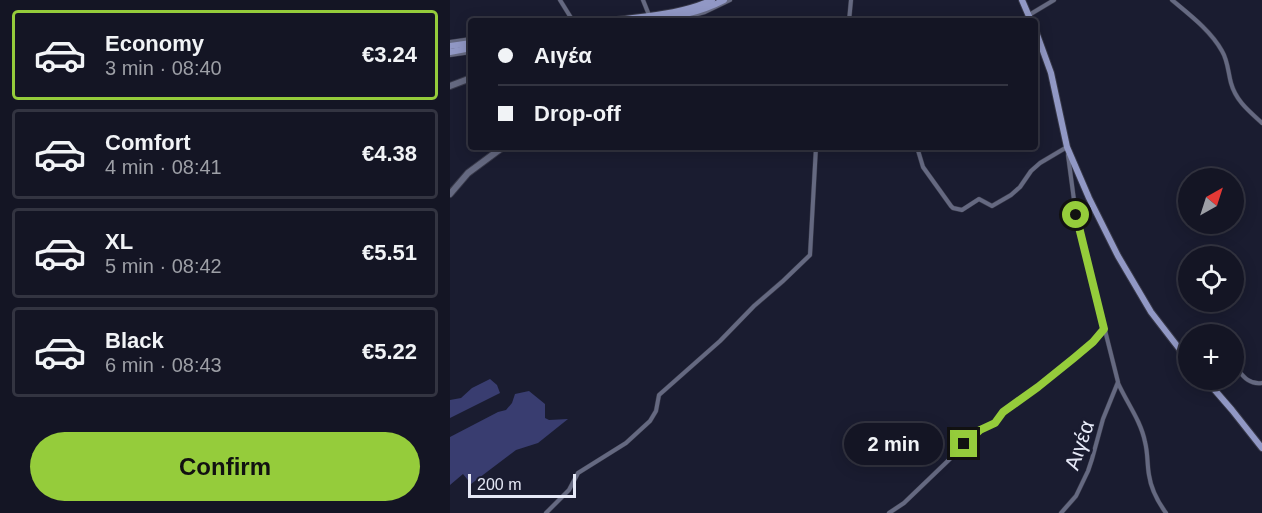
<!DOCTYPE html>
<meta charset="utf-8">
<style>
body{margin:0;font-family:Helvetica,sans-serif;background:#1d1e2c;color:#f1f3f6;height:100vh;display:flex;flex-direction:column;font-size:22px;white-space:nowrap}
*{box-sizing:border-box;margin:0}
p{font-size:20px;color:#9d9fa6}
.icon{flex:none;width:33px;height:33px;fill:none;stroke:currentColor;stroke-width:2;stroke-linecap:round;stroke-linejoin:round}
.map{position:relative;flex:1;overflow:hidden}
.drawer{display:flex;flex-direction:column;background:#141524;width:450px}
.drawer>*{flex:none}
.top-card{position:absolute;left:18px;top:18px;width:570px;height:132px;border-radius:6px;box-shadow:0 3px 15px #0003,0 0 0 2px #333441;display:grid;align-content:center;height:132px;padding:0 30px;background:#141524}
.needle{width:39px;rotate:39deg}
.buttons{position:absolute;left:728px;top:168px;display:grid;gap:12px}
.buttons a{display:grid;place-items:center;width:66px;height:66px;border-radius:50%;background:#141524;box-shadow:0 3px 15px #0003,0 0 0 2px #333441;font-size:30px}
.scale{position:absolute;left:18px;bottom:15px;width:108px;box-sizing:border-box;padding-left:6px;border:3px solid #e5e8f6;border-top:0;font-size:16px;line-height:21px;white-space:nowrap;color:#e5e8f6;-webkit-text-stroke:4px #1a1c30;paint-order:stroke}
.end{position:absolute;width:27px;height:27px;margin:-14px;border:8px solid #95cc3b;background:#111;box-shadow:0 0 0 3px #111}
.from{border-radius:50%}
.bubble{position:absolute;height:42px;border-radius:21px;background:#141524;box-shadow:0 3px 15px #0003,0 0 0 2px #333441;font-size:20px;font-weight:700;line-height:42px;text-align:center}
.top-card b{display:flex;align-items:center;gap:21px;height:57px;font-size:22px}
.top-card b+b{border-top:2px solid #333441}
.top-card i{width:15px;height:15px;background:#f1f3f6}
ul{padding:10px 0 0;list-style:none}
li{display:flex;align-items:center;gap:18px;height:90px;margin:0 12px 9px;padding:0 18px;border:3px solid #333441;border-radius:6px}
li div{flex:1}
li b{display:block;font-size:22px}
li em{font-style:normal;font-weight:700}
li.on{border-color:#95cc3b}
li>.icon{width:54px;height:54px;stroke-width:1.5}
.action{display:flex;gap:12px;margin-top:auto;padding:12px 30px}
.action a{flex:1;height:69px;border-radius:36px;background:#95cc3b;color:#111;font-size:24px;font-weight:700;line-height:69px;text-align:center}
main{display:flex;flex:1;min-height:0}
.map>svg:first-child{display:block}
</style>
<main>
<section class="drawer">
<ul>
<li class="on"><svg class="icon" aria-label="car" viewBox="0 0 24 24"><path d="M5 17H2v-5l4-1 3-4h7l3 4 3 1v5h-3M9 17h6M6 11h13"/><circle cx="7" cy="17" r="2"/><circle cx="17" cy="17" r="2"/></svg><div><b>Economy</b><p>3 min · 08:40</p></div><em>€3.24</em></li>
<li><svg class="icon" aria-label="car" viewBox="0 0 24 24"><path d="M5 17H2v-5l4-1 3-4h7l3 4 3 1v5h-3M9 17h6M6 11h13"/><circle cx="7" cy="17" r="2"/><circle cx="17" cy="17" r="2"/></svg><div><b>Comfort</b><p>4 min · 08:41</p></div><em>€4.38</em></li>
<li><svg class="icon" aria-label="car" viewBox="0 0 24 24"><path d="M5 17H2v-5l4-1 3-4h7l3 4 3 1v5h-3M9 17h6M6 11h13"/><circle cx="7" cy="17" r="2"/><circle cx="17" cy="17" r="2"/></svg><div><b>XL</b><p>5 min · 08:42</p></div><em>€5.51</em></li>
<li><svg class="icon" aria-label="car" viewBox="0 0 24 24"><path d="M5 17H2v-5l4-1 3-4h7l3 4 3 1v5h-3M9 17h6M6 11h13"/><circle cx="7" cy="17" r="2"/><circle cx="17" cy="17" r="2"/></svg><div><b>Black</b><p>6 min · 08:43</p></div><em>€5.22</em></li>
</ul>
<div class="action"><a>Confirm</a></div>
</section>
<div class="map">
<svg width="812" height="513" viewBox="0 0 812 513">
<rect width="100%" height="100%" fill="#1a1c30"/>
<!-- green -->
<g fill="#393d70">
<polygon points="40,379 47,385 50,393 0,418 0,400 11,398 22,388"/>
<polygon points="79,391 95,404 95,418 99,420 118,419 88,443 66,450 21,484 13,474 0,485 0,437 48,412 56,410 62,403 65,394"/>
</g>
<g fill="none" stroke-linecap="round" stroke-linejoin="round">
<!-- street casing -->
<g stroke="#373848" stroke-width="5">
<g id="street">
<polyline points="110,0 123,21"/>
<polyline points="193,0 199,15"/>
<path d="M722 0C740 15 761 31 772 51 778 61 778 72 781 83 786 101 799 111 812 123"/>
<polyline points="579,15 604,0"/>
<polyline points="221,21 255,12 280,0"/>
<polyline points="399,21 401,0"/>
<polyline points="0,42 21,39"/>
<polyline points="0,55 21,52"/>
<polyline points="467,147 473,167 501,206 503,208 512,210 529,199 542,206 561,195 570,187 581,171 590,163 617,147"/>
<path d="M783 364C792 374 797 385 812 383"/>
<path d="M668 383C677 403 691 421 695 442 698 453 697 464 699 475 701 489 708 502 716 513"/>
<polyline points="96,513 119,490 128,473 176,443 200,421 206,411 209,395 270,341 304,306 333,281 360,255 366,147"/>
<polyline points="439,513 454,503 530,430 545,423 553,412 588,387 624,358 643,342 654,330"/>
<polyline points="611,513 626,496 638,471 642,459 653,419 668,382 626,215 618,155"/>
</g>
</g>
<!-- secondary casing -->
<g stroke="#373848" stroke-width="8">
<g id="secondary">
<polyline points="0,86 21,78"/>
<polyline points="0,194 18,173 53,147"/>
</g>
</g>
<!-- primary casing -->
<g stroke="#373848" stroke-width="8">
<g id="primary">
<polyline points="572,0 581,21"/>
<path d="M159 21C193 16 230 15 262 0"/>
<path d="M197 21C224 17 249 13 274 0"/>
<polyline points="585,29 601,73 617,147 639,198 668,256 701,312 738,360"/>
<polyline points="0,46 21,43"/>
<polyline points="0,52 21,48"/>
<polyline points="756,380 782,410 812,448"/>
</g>
</g>
<!-- street -->
<use href="#street" stroke="#656981" stroke-width="4"/>
<!-- secondary -->
<use href="#secondary" stroke="#656981" stroke-width="6"/>
<!-- primary -->
<use href="#primary" stroke="#9198c5" stroke-width="6"/>
</g>
<g fill="none" stroke-linecap="round" stroke-linejoin="round">
<!-- route -->
<polyline stroke="#95cc3b" stroke-width="8" points="514,444 530,430 545,423 553,412 588,387 624,358 643,342 654,329 626,215"/>
</g>
<g text-anchor="middle" dominant-baseline="central" stroke-width="6" stroke-linejoin="round" paint-order="stroke">
<!-- street labels -->
<g font-size="21" fill="#e5e8f6" stroke="#1a1c30">
<text transform="translate(629 445) rotate(-71)">Αιγέα</text>
</g>
</g>
</svg>
<div class="buttons">
<a><svg class="needle" viewBox="-14 -14 28 28"><path d="M0-13l5 13h-10z" fill="#e53935"/><path d="M0 13l5-13h-10z" fill="#9d9fa6"/></svg></a>
<a><svg class="icon" aria-label="locate" viewBox="0 0 24 24"><circle cx="12" cy="12" r="6"/><path d="M12 2v4M12 18v4M2 12h4M18 12h4"/></svg></a>
<a>+</a>
</div>
<div class="scale">200 m</div>
<i class="end from" style="left:626px;top:215px"></i>
<i class="end" style="left:514px;top:444px"></i>
<div class="bubble" style="left:394px;top:423px;width:99px">2 min</div>
<div class="top-card">
<b><i class="from"></i>Αιγέα</b>
<b><i></i>Drop-off</b>
</div>
</div>
</main>
